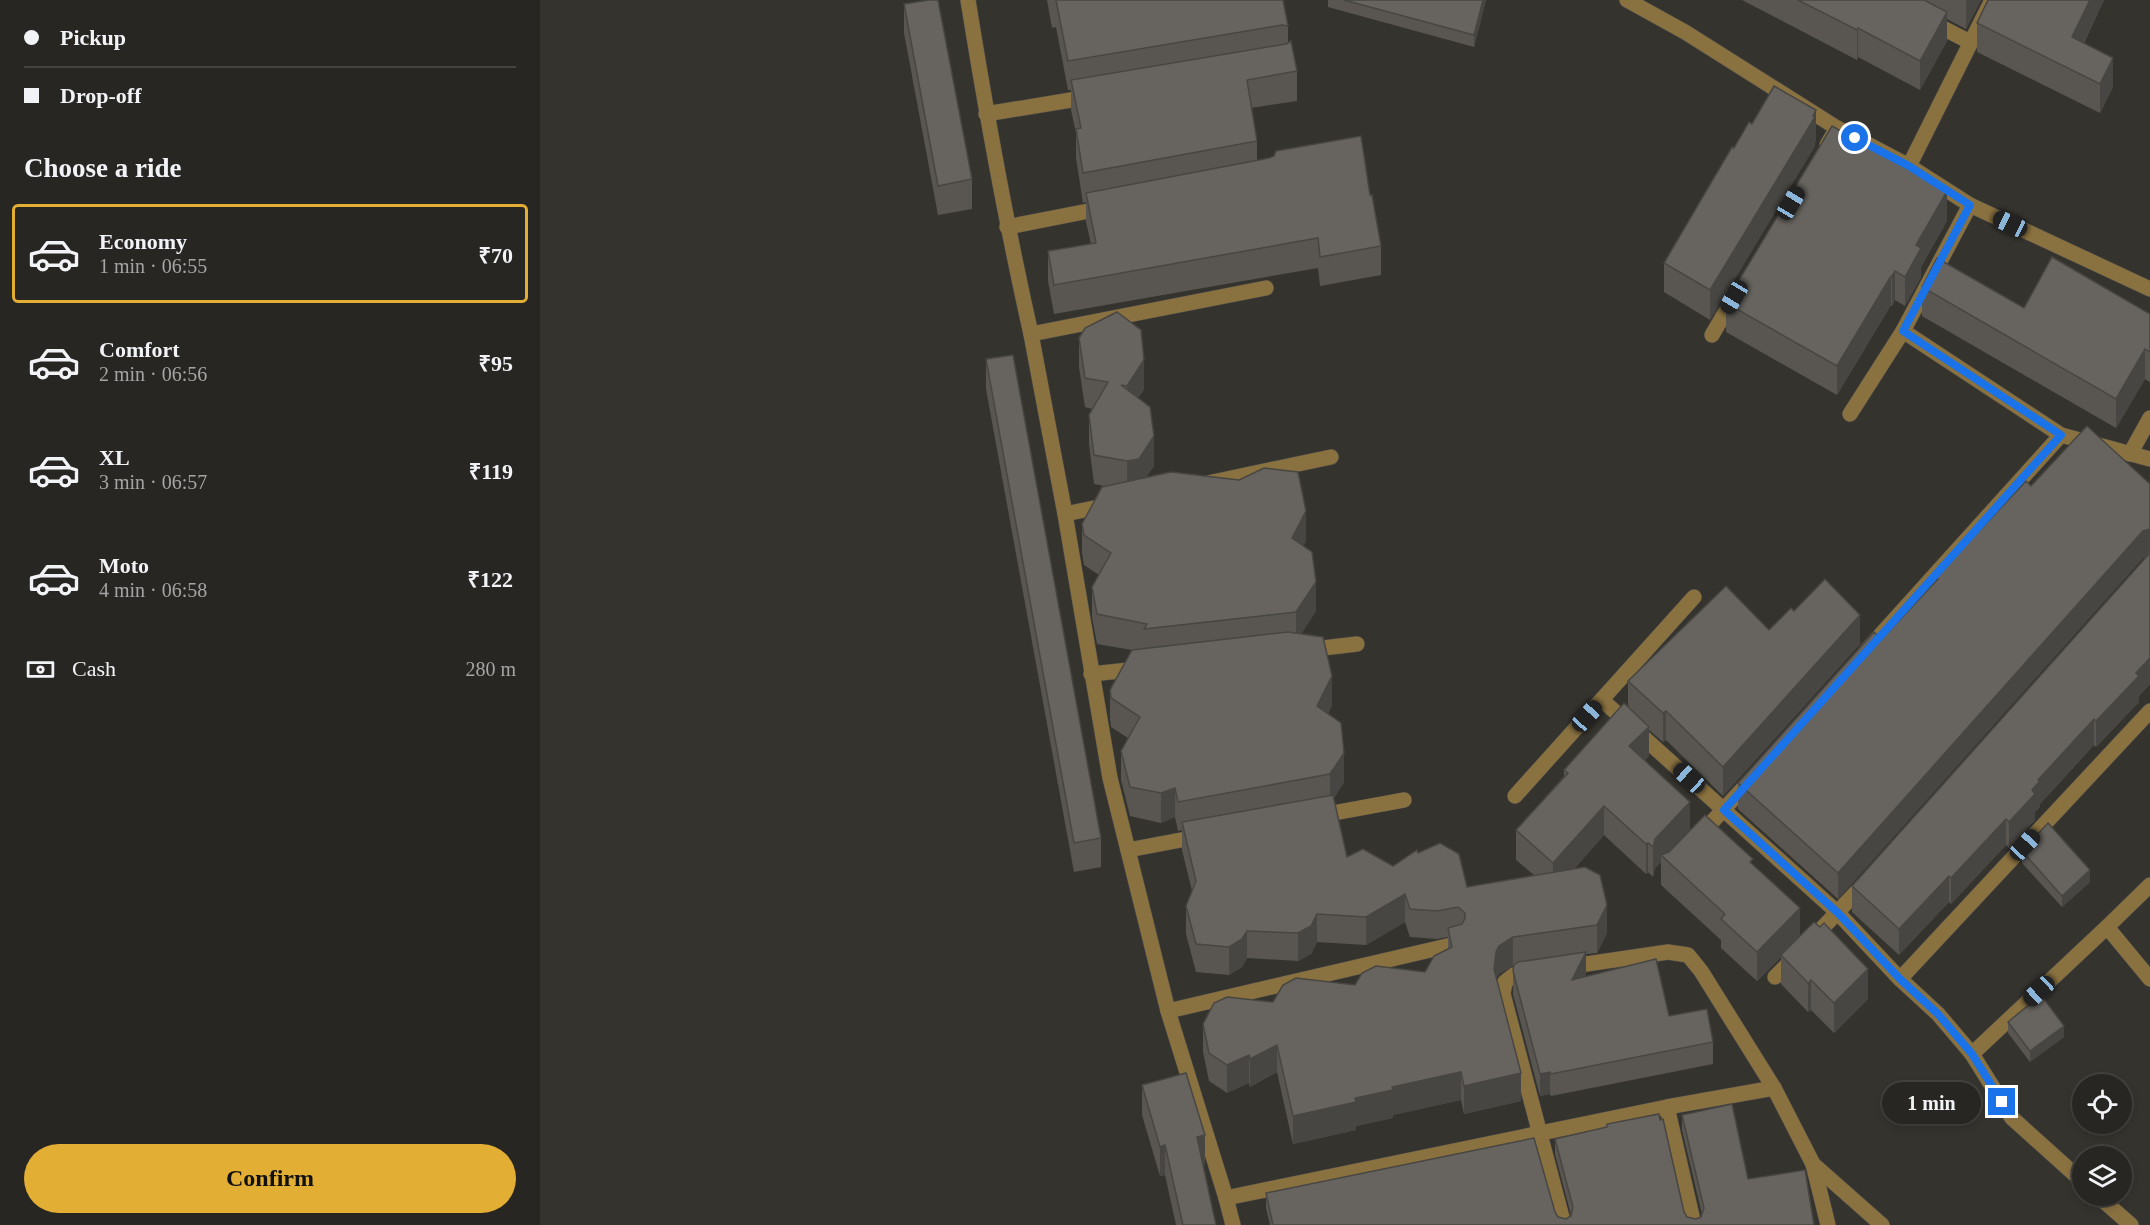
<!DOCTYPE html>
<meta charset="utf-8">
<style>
body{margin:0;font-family:"Times New Roman",serif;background:#302e2a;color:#f1f3f6;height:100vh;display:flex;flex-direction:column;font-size:22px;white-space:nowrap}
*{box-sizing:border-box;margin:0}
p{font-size:20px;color:#a5a5a5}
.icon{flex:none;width:33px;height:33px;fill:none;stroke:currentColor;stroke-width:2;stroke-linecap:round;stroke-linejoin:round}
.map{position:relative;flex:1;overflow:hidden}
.side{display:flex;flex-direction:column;background:#282622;width:540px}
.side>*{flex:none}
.hud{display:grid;align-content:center;height:132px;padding:0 24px;background:#282622}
.fabs{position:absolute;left:1532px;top:1074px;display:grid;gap:12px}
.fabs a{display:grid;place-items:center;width:60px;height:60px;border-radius:50%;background:#282622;box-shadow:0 3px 9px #0003,0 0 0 2px #444340;font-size:30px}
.end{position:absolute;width:27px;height:27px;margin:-14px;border:8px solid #1a73e8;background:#fff;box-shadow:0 0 0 3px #fff}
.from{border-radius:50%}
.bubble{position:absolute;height:42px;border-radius:21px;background:#282622;box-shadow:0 3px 9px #0003,0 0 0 2px #444340;font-size:20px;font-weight:600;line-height:42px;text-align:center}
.car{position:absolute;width:18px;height:36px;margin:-18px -9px;border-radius:8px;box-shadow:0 0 4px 2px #0007;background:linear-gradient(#222 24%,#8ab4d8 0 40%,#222 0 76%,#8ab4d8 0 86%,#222 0)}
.hud b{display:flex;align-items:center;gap:21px;height:57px;font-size:22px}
.hud b+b{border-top:2px solid #444340}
.hud i{width:15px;height:15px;background:#f1f3f6}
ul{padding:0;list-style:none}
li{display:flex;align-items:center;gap:18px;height:99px;margin:0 12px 9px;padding:0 12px;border:3px solid transparent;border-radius:6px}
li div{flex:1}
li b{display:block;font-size:22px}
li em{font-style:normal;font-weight:600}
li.on{border-color:#e3ae34}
li>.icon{width:54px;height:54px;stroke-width:1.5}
h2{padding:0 24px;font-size:27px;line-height:72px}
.pay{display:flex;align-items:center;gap:15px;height:66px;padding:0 24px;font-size:22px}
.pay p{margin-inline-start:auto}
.action{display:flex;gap:12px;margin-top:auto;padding:12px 24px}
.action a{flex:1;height:69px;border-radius:36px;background:#e3ae34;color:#111;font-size:24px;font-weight:600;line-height:69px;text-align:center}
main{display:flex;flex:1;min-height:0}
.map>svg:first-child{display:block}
</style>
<main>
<section class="side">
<div class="hud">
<b><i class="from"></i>Pickup</b>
<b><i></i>Drop-off</b>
</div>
<h2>Choose a ride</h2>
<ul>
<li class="on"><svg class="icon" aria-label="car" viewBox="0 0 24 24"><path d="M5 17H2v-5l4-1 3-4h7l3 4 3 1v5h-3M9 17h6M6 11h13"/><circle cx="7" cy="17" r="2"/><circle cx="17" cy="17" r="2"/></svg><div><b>Economy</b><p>1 min · 06:55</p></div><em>₹70</em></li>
<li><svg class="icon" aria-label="car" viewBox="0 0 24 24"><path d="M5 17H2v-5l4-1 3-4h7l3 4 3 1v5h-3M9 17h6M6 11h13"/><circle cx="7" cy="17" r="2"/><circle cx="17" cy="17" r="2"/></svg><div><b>Comfort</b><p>2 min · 06:56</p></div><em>₹95</em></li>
<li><svg class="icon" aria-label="car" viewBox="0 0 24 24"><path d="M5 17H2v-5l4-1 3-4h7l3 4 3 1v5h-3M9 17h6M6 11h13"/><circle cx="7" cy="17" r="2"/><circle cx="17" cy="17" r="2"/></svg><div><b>XL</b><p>3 min · 06:57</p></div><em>₹119</em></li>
<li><svg class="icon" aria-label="car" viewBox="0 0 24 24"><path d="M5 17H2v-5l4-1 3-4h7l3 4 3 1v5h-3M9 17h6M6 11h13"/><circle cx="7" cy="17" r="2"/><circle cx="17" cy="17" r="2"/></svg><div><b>Moto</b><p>4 min · 06:58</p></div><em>₹122</em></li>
</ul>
<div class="pay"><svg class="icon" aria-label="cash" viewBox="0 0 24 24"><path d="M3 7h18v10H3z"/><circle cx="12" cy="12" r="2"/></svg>Cash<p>280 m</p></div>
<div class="action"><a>Confirm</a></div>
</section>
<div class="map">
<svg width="1610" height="1225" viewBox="0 0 1610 1225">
<rect width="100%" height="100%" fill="#35332e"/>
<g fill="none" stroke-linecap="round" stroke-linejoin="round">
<!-- minor casing -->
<g stroke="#52514c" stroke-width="16">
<g id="minor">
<path d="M428 0C446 112 466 223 491 334"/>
<polyline points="1087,0 1145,32 1297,128"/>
<polyline points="1389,21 1430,42"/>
<polyline points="446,114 549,97"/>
<polyline points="1287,145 1297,128 1369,166 1430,205"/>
<polyline points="1369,166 1452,0"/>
<polyline points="467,227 564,208"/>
<polyline points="1610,289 1430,205 1363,331 1521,435 1610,459"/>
<polyline points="1172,335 1196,294"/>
<polyline points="1310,414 1363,331"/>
<polyline points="1590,454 1610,418"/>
<polyline points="668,483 791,457"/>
<polyline points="525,514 569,505"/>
<polyline points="766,650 817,644"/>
<polyline points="1326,651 1521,435"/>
<polyline points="551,674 599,669"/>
<polyline points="1062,700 1298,913 1360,979 1398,1014 1432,1054 1472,1118 1542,1181"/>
<polyline points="975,796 1154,597"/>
<polyline points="777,816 864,800"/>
<polyline points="1159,836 1210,781"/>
<polyline points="588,850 662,836"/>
<polyline points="1610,885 1567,927 1610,979"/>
<polyline points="1272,939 1326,882"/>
<polyline points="1026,967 1128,952 1148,955 1161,971 1234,1088 1273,1164 1342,1225"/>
<polyline points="991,972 974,975 965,982 963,994 1024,1225"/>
<polyline points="1235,977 1256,956"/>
<polyline points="1360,979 1610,711"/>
<polyline points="628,1011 916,944"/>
<polyline points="1432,1054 1567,927"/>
<polyline points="1127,1107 1154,1225"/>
<polyline points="1273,1164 1288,1225"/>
<polyline points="1558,1196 1591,1225"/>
<polyline points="686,1198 628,1011 570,778 525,514 491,334 726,288"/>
<polyline points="693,1225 686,1198 1127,1107 1234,1088"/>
</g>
</g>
<!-- minor -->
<use href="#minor" stroke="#8a7140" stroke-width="15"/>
</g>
<!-- wall -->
<g fill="#595652">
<polygon points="507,0 743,0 748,26 748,43 757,71 757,101 711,108 717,141 717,160 830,195 841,246 841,275 780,286 778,268 514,314 508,281 508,251 551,244 546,222 546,202 543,203 536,158 536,133 531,110 531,90 528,90 516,27 512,28"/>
<polygon points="788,0 946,0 934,47 788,7"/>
<polygon points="1202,0 1441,0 1426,29 1407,19 1407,41 1380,90 1318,57 1317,60"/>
<polygon points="1448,0 1564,0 1544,43 1573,87 1560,113 1437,52 1437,23"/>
<polygon points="364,4 432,179 432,209 398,215 364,33"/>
<polygon points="1212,124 1276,140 1275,143 1275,146 1170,320 1124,292 1124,263 1194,148"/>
<polygon points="1407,221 1381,267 1381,277 1365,306 1355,300 1352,306 1351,305 1297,395 1186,332 1186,303"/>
<polygon points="1382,287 1484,308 1610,314 1610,382 1605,379 1576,428 1382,316"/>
<polygon points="539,338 604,389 598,398 614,466 606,477 766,541 763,546 776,611 761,634 792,705 788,714 804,782 794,798 807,857 853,866 878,853 927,887 994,875 976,860 976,830 1024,776 1024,770 1088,708 1088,681 1229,630 1254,611 1320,644 1183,796 1126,740 1123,742 1109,730 1109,756 1105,760 1150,830 1213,865 1260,936 1328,999 1294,1033 1271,1010 1268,1012 1241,984 1241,957 1217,981 1181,948 1181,940 1121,885 1121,862 1115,868 1113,877 1108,872 1106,874 1064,835 1034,869 1067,933 1057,953 1046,954 1046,974 1045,977 1129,1016 1173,1042 1173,1064 1011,1096 1010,1094 1000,1096 973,994 973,971 974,965 959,974 956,979 981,1101 924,1114 921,1100 853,1115 853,1118 816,1126 816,1130 753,1144 737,1072 710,1087 709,1083 687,1093 669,1081 663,1052 663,1024 733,1002 885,972 908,949 908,937 897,939 870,937 865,922 826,945 777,942 771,954 758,961 707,958 702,967 689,975 656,972 646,934 646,906 652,891 642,850 642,830 638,831 635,817 621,823 590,816 581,780 581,751 588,738 571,727 570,719 570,690 592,650 557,644 552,617 552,587 559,575 544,565 542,553 542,524 564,486 554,484 549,444 549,415 552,409 545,407 539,367"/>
<polygon points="446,359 561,838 561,867 534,872 446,389"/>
<polygon points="1610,484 1610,684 1599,696 1599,702 1576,726 1556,747 1554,745 1500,804 1500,807 1495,812 1495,820 1469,848 1466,845 1411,904 1409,902 1359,955 1312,912 1312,886 1607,556 1603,558 1298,899 1198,809 1198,783 1341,640 1396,581 1396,577 1491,486"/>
<polygon points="1482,851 1550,882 1522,907 1482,863"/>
<polygon points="1468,1022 1524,1037 1490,1062 1468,1033"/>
<polygon points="602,1085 665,1164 663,1165 676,1225 636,1225 625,1175 620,1176 602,1115"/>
<polygon points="1142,1115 1208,1179 1274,1225 730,1225 726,1208 726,1193 1015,1212 1018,1217 1026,1219 1031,1215 1015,1154 1015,1139 1144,1212 1147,1217 1156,1219 1161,1217 1162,1214 1142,1130"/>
</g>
<!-- shaded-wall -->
<g fill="#484642">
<polygon points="943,0 946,0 934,47 934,35"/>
<polygon points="1426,0 1441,0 1426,29"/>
<polygon points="1550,0 1564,0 1532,66 1532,37"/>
<polygon points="1407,12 1407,41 1380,90 1380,61"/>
<polygon points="1318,28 1318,57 1317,60 1317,30"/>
<polygon points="1573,58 1573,87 1560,113 1560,84"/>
<polygon points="1276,110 1276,140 1275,143 1275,146 1170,320 1170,290"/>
<polygon points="1407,191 1407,221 1381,267 1381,277 1365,306 1365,277 1376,245"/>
<polygon points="1355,271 1355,300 1352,306 1352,276"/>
<polygon points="1351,276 1351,305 1297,395 1297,366"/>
<polygon points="1605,349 1605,379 1576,428 1576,399"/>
<polygon points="604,360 604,389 587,415 587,386"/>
<polygon points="614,436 614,466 599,488 587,491 587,461"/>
<polygon points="766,511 766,541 752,567 752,538"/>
<polygon points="1610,529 1610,555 1603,558 1298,899 1298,873 1603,531"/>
<polygon points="776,582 776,611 756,641 756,612"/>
<polygon points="1320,615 1320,644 1183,796 1183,767"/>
<polygon points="1610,658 1610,684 1599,696 1599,702 1556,747 1556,721"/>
<polygon points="792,676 792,705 777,735 777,706"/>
<polygon points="1126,711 1126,740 1123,742 1123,713"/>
<polygon points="1554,719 1554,745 1500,804 1500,807 1495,812 1495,820 1469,848 1469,822 1498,780"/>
<polygon points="1109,727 1109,756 1089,775 1089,746"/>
<polygon points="804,753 804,782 790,804 790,774"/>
<polygon points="635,788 635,817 621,823 621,793"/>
<polygon points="1150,802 1150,831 1124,858 1121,855 1121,862 1115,868 1113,877 1113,847 1115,839"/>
<polygon points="1064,806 1064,835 1013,893 1013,863"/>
<polygon points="1466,819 1466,845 1411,904 1411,878"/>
<polygon points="1108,843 1108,872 1106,874 1106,844"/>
<polygon points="1550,870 1550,882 1522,907 1522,896"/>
<polygon points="1409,876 1409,902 1359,955 1359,929"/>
<polygon points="865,894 865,922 826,945 826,917"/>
<polygon points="1067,905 1067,933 1057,953 1057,925"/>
<polygon points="1260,908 1260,938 1241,955 1241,957 1217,981 1217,952"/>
<polygon points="777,914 777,942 771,954 758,961 758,933"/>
<polygon points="707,931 707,958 702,967 689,975 689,947"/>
<polygon points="973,937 973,965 959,974 956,980 954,969 956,952 959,946"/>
<polygon points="1046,952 1046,974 1032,1002 1032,980"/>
<polygon points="1328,969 1328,999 1294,1033 1294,1003"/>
<polygon points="1271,980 1271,1010 1268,1012 1268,983"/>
<polygon points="1524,1026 1524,1037 1490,1062 1490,1051"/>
<polygon points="737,1045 737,1072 710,1087 710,1059"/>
<polygon points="709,1055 709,1083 687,1093 687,1065"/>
<polygon points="921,1072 921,1100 853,1115 853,1118 816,1126 816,1130 753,1144 753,1116 852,1087"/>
<polygon points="1010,1072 1010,1094 1000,1096 1000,1074"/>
<polygon points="981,1073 981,1101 924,1114 924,1086"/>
<polygon points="665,1135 665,1164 657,1166 657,1137"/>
<polygon points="625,1145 625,1175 620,1176 620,1147"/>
</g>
<!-- building -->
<g fill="#67645f" stroke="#484642" stroke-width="1.5">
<polygon points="389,0 398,0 432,179 398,186 364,4"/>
<polygon points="516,0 743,0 748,26 742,25 528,61"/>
<polygon points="804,0 943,0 934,35"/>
<polygon points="1258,0 1384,0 1407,12 1380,61 1318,28 1317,30"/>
<polygon points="1448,0 1550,0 1532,37 1573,58 1560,84 1437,23"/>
<polygon points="751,41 757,71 707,80 717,141 543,173 536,129 541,128 531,80 746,44"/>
<polygon points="1234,86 1276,110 1273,116 1275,117 1170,290 1124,263 1192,147 1194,148 1209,122 1212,124"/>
<polygon points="1292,126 1407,191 1376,245 1381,248 1365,277 1355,271 1352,276 1351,276 1297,366 1186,303 1187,300"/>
<polygon points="821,136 830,195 832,195 841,246 780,257 778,238 514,285 508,251 556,243 546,193 729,158 734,156 736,151"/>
<polygon points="1512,257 1610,314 1610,352 1605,349 1576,399 1382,287 1397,258 1484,308"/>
<polygon points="577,312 601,330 604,360 587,386 581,385 610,407 614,436 599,459 587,461 554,455 549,415 568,382 545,378 539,338 545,328"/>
<polygon points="473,355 561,838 534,843 446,359"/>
<polygon points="1547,426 1610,484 1610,529 1603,531 1298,873 1198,783 1334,632 1341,640 1398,579 1396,577 1486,481 1491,486"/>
<polygon points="724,468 758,472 766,511 752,538 772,552 776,582 756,612 604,629 607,624 557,614 552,587 571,553 544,535 542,524 562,487 631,472 699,480"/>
<polygon points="1610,553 1610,658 1596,673 1599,676 1556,721 1554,719 1498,780 1500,781 1492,790 1495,794 1469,822 1466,819 1411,878 1409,876 1359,929 1312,886"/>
<polygon points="1285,579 1320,615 1183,767 1126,711 1123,713 1088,681 1186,586 1229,630 1251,608 1254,611"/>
<polygon points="748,632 783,637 792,676 777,706 801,723 804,753 790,774 638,802 635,788 621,793 590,787 581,751 600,717 571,698 570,690 592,650"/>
<polygon points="1084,703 1109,727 1089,746 1150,802 1115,839 1113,847 1108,843 1106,844 1064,806 1013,863 976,830 1028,773 1024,770"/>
<polygon points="793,795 807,857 823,849 853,866 877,850 878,853 900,843 919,854 927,887 1045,867 1060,875 1067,905 1057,925 973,937 959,946 956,952 954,969 981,1073 924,1086 921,1072 852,1087 853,1090 815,1098 816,1102 753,1116 737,1045 710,1059 709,1055 687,1065 669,1053 663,1024 674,1003 687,997 733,1002 743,985 756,978 815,985 822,973 836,966 885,972 894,956 912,947 908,928 922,924 925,918 925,913 918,907 897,911 870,909 865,894 826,917 777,914 771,926 758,933 707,931 702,939 689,947 656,944 646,906 656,881 642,822"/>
<polygon points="1165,815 1213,859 1210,862 1260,908 1217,952 1181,919 1185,914 1121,855 1129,852"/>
<polygon points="1508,823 1550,870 1522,896 1482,851"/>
<polygon points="1274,922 1280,927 1284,923 1328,969 1294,1003 1271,980 1268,983 1241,955"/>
<polygon points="1046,952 1032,980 1116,959 1129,1016 1167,1009 1173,1042 1011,1074 1010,1072 1000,1074 973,971 974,965 978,962"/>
<polygon points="1501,995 1524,1026 1490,1051 1468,1022"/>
<polygon points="646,1073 665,1135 657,1137 676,1225 643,1225 625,1145 620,1147 602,1085"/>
<polygon points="1192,1104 1208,1179 1265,1170 1274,1225 733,1225 726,1193 994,1138 1015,1212 1018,1217 1026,1219 1031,1216 1033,1207 1015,1139 1067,1127 1067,1124 1119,1114 1120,1120 1123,1119 1144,1212 1147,1217 1156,1219 1161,1217 1164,1208 1142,1115"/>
</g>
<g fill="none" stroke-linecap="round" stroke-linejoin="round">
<!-- route -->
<polyline stroke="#1a73e8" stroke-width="8" points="1315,138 1369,166 1430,205 1363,331 1521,435 1184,810 1298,913 1360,979 1398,1014 1432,1054 1462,1102"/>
</g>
</svg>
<div class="fabs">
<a><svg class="icon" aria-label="locate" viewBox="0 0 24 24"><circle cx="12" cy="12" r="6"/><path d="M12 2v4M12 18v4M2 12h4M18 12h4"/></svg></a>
<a><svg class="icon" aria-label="layers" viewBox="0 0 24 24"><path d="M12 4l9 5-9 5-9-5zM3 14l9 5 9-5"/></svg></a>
</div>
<i class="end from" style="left:1315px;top:138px"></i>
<i class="end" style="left:1462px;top:1102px"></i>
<div class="bubble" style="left:1342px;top:1082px;width:99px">1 min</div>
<i class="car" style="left:1251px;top:203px;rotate:31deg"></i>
<i class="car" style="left:1470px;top:224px;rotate:295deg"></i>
<i class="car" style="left:1194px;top:297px;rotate:211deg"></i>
<i class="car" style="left:1047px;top:716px;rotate:42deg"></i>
<i class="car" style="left:1149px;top:778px;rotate:312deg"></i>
<i class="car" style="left:1485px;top:845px;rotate:43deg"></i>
<i class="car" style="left:1499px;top:991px;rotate:227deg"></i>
</div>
</main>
